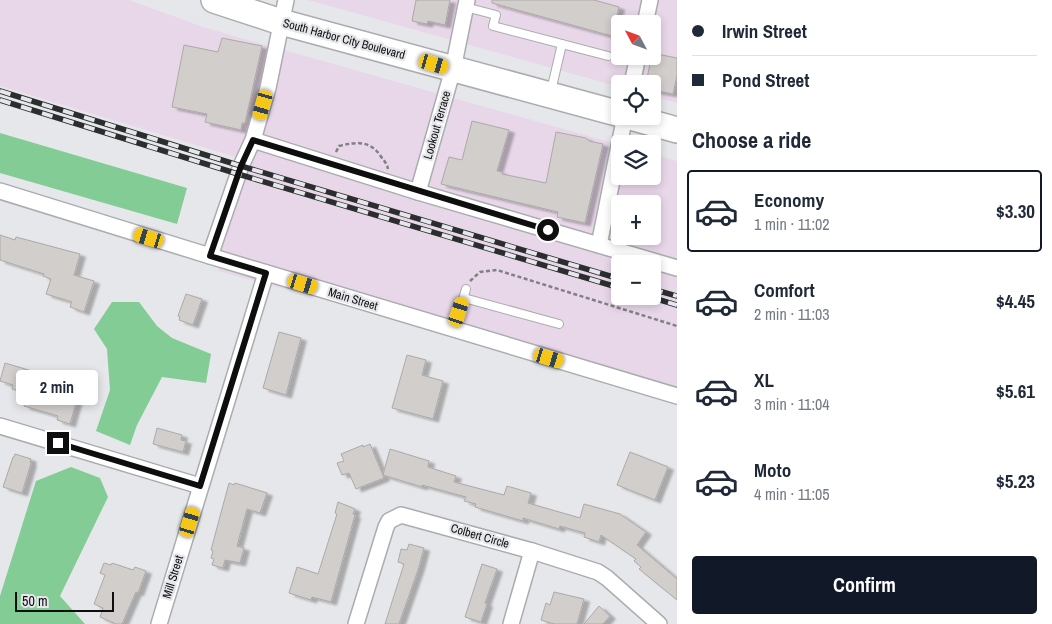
<!DOCTYPE html>
<meta charset="utf-8">
<style>
body{margin:0;font-family:"Archivo Narrow",sans-serif;background:#f2f2f3;color:#1f2937;height:100vh;display:flex;flex-direction:column;font-size:19px;white-space:nowrap}
*{box-sizing:border-box;margin:0}
p{font-size:16px;color:#747a83}
.icon{flex:none;width:28px;height:28px;fill:none;stroke:currentColor;stroke-width:2;stroke-linecap:round;stroke-linejoin:round}
.map{position:relative;flex:1;overflow:hidden}
.details{display:flex;flex-direction:column;background:#fff;width:375px}
.details>*{flex:none}
.banner{display:grid;align-content:center;height:110px;padding:0 15px;background:#fff}
.needle{width:32px;rotate:311deg}
.fabs{position:absolute;left:611px;top:15px;display:grid;gap:10px}
.fabs a{display:grid;place-items:center;width:50px;height:50px;border-radius:5px;background:#fff;box-shadow:0 2px 8px #0003;font-size:25px}
.scale{position:absolute;left:15px;bottom:12px;width:99px;box-sizing:border-box;padding-left:5px;border:2px solid #0e0e0f;border-top:0;font-size:14px;line-height:18px;white-space:nowrap;color:#0e0e0f;-webkit-text-stroke:4px #e6e7ea;paint-order:stroke}
.end{position:absolute;width:22px;height:22px;margin:-11px;border:6px solid #0e0e0f;background:#fff;box-shadow:0 0 0 2px #fff}
.from{border-radius:50%}
.bubble{position:absolute;height:35px;border-radius:5px;background:#fff;box-shadow:0 2px 8px #0003;font-size:16px;font-weight:800;line-height:35px;text-align:center}
.car{position:absolute;width:15px;height:30px;margin:-15px -8px;border-radius:6px;box-shadow:0 0 4px 1px #0007;background:linear-gradient(#f5c518 24%,#345 0 40%,#f5c518 0 76%,#345 0 86%,#f5c518 0)}
.banner b{display:flex;align-items:center;gap:18px;height:48px;font-size:19px}
.banner b+b{border-top:1px solid #e0e1e3}
.banner i{width:12px;height:12px;background:#1f2937}
ul{padding:0;list-style:none}
li{display:flex;align-items:center;gap:15px;height:82px;margin:0 10px 8px;padding:0 5px;border:2px solid transparent;border-radius:5px}
li div{flex:1}
li b{display:block;font-size:19px}
li em{font-style:normal;font-weight:800}
li.on{border-color:#111827}
li>.icon{width:45px;height:45px;stroke-width:1.5}
h2{padding:0 15px;font-size:22px;line-height:60px}
.primary-button{display:flex;gap:10px;margin-top:auto;padding:10px 15px}
.primary-button a{flex:1;height:58px;border-radius:5px;background:#111827;color:#fff;font-size:20px;font-weight:800;line-height:58px;text-align:center}
main{display:flex;flex:1;min-height:0}
.map>svg:first-child{display:block}
</style>
<main>
<div class="map">
<svg width="677" height="624" viewBox="0 0 677 624">
<defs>
<filter id="shadow"><feDropShadow dx="5.5" dy="3" stdDeviation="1" flood-color="#0004"/></filter>
</defs>
<rect width="100%" height="100%" fill="#e6e7ea"/>
<!-- commercial -->
<g fill="#e8d7e9" fill-rule="evenodd">
<path d="M0 0H129L206 28 620 145V176H652L653 154 677 161V390L423 326 218 271 239 158 0 86ZM620 204H652V236H620ZM620 264H652V296H620Z"/>
<path d="M308 0H677V103L653 96 652 84H620V87ZM620 24H652V56H620Z"/>
</g>
<!-- green -->
<g fill="#84cc95">
<polygon points="0,133 187,188 177,224 0,173"/>
<polygon points="112,302 139,302 157,326 172,338 211,354 206,383 162,377 137,425 130,445 96,431 110,390 107,349 94,329"/>
<polygon points="71,467 100,478 108,497 60,596 85,624 0,624 0,596 36,481"/>
</g>
<!-- building -->
<g fill="#d1cecc" stroke="#aca9a7" filter="url(#shadow)">
<polygon points="416,0 450,0 445,25 428,21 427,24 412,21"/>
<polygon points="492,0 594,0 619,7 612,36 492,3"/>
<polygon points="222,38 262,46 245,123 242,123 241,130 205,122 207,114 172,107 184,45 218,52"/>
<polygon points="652,53 677,58 677,75 673,94 652,90 652,84 646,84"/>
<polygon points="472,121 509,130 497,171 502,172 502,174 546,183 556,132 586,138 589,141 603,144 585,223 557,217 558,212 441,184 449,157 462,160"/>
<polygon points="0,235 15,240 16,237 80,254 74,275 94,281 84,312 70,307 72,302 46,294 51,279 43,276 44,274 0,260"/>
<polygon points="186,294 202,299 193,325 179,320 180,317 178,316"/>
<polygon points="279,332 301,338 286,395 263,388"/>
<polygon points="407,355 426,360 422,375 443,381 433,419 392,408"/>
<polygon points="5,363 52,377 50,382 79,392 70,424 57,420 58,416 24,406 28,394 12,389 13,385 0,381"/>
<polygon points="157,428 182,435 181,440 186,441 183,452 153,444"/>
<polygon points="370,444 384,478 356,489 349,473 342,475 337,463 344,461 341,454 363,445 363,447"/>
<polygon points="390,449 429,461 428,467 456,476 454,482 504,495 507,486 531,493 528,503 580,518 584,504 620,514 646,532 637,545 677,579 677,600 639,569 641,567 634,561 636,559 601,535 599,542 584,537 585,533 560,526 559,529 523,518 523,521 475,507 476,504 464,501 466,497 422,485 422,487 383,475"/>
<polygon points="630,452 668,467 655,500 617,485"/>
<polygon points="15,454 31,459 30,462 31,463 22,493 3,487 13,457 14,457"/>
<polygon points="229,483 234,485 235,483 267,493 260,513 247,509 237,546 244,548 240,563 225,560 223,568 212,565 214,559 211,558 213,551 211,550"/>
<polygon points="338,502 355,509 353,514 355,515 331,602 312,597 311,600 289,593 297,567 318,574 337,514 335,513"/>
<polygon points="409,544 424,548 419,567 399,624 385,624 404,564 398,562 401,549 407,550"/>
<polygon points="104,563 111,565 112,563 133,570 135,567 146,571 138,593 136,592 122,624 116,624 100,617 103,608 94,604 105,575 100,573"/>
<polygon points="482,564 497,569 485,603 487,604 481,622 465,617"/>
<polygon points="554,592 584,599 577,624 554,624 541,620 546,603 550,605"/>
<polygon points="599,606 610,616 603,624 584,624"/>
</g>
<g fill="none" stroke-linecap="round" stroke-linejoin="round">
<!-- service casing -->
<g stroke="#abacaf" stroke-width="10">
<g id="service">
<polyline points="465,7 496,15 493,26 608,56"/>
<polyline points="551,91 562,44"/>
<polyline points="464,298 559,324"/>
<polyline points="454,329 466,289"/>
</g>
</g>
<!-- minor casing -->
<g stroke="#abacaf" stroke-width="18">
<g id="minor">
<polyline points="645,24 650,0"/>
<polyline points="632,84 638,56"/>
<polyline points="253,140 418,192 677,268"/>
<polyline points="0,191 210,256 677,396"/>
<polyline points="418,192 453,69 467,0"/>
<polyline points="599,245 625,116"/>
<polyline points="210,256 241,166 253,140 268,88 286,0"/>
<polyline points="0,426 200,486"/>
<polyline points="159,624 266,273"/>
<polyline points="356,624 386,527 389,521 401,515 532,551 598,572 607,578 659,624"/>
<polyline points="511,624 532,551"/>
</g>
</g>
<!-- primary casing -->
<g stroke="#abacaf" stroke-width="28">
<g id="primary">
<polyline points="214,0 281,22 620,114"/>
<polyline points="627,116 677,130"/>
</g>
</g>
<!-- path -->
<g stroke="#818183" stroke-width="2.5" stroke-dasharray="4 2.5" stroke-linecap="butt">
<path d="M336 152 339 146C356 142 369 140 380 155 383 160 387 163 388 169"/>
<polyline points="470,281 480,272 497,270 677,326"/>
</g>
<!-- service -->
<use href="#service" stroke="#fff" stroke-width="8"/>
<!-- minor -->
<use href="#minor" stroke="#fff" stroke-width="15"/>
<!-- primary -->
<use href="#primary" stroke="#fff" stroke-width="25"/>
<!-- rail casing -->
<g stroke="#2c2d2e" stroke-width="5.5">
<g id="rail">
<polyline points="0,91 241,166 620,279"/>
<polyline points="0,100 238,174 620,288"/>
<polyline points="652,289 677,296"/>
<polyline points="647,296 677,305"/>
</g>
</g>
<!-- rail -->
<use href="#rail" stroke="#e6e7ea" stroke-width="4" stroke-dasharray="11" stroke-linecap="butt"/>
</g>
<g fill="none" stroke-linecap="round" stroke-linejoin="round">
<!-- route -->
<polyline stroke="#0e0e0f" stroke-width="6" points="58,443 200,486 266,273 210,256 241,166 253,140 548,230"/>
</g>
<g text-anchor="middle" dominant-baseline="central" stroke-width="4.5" stroke-linejoin="round" paint-order="stroke">
<!-- street labels -->
<g font-size="12" fill="#0e0e0f" stroke="#e6e7ea">
<text transform="translate(344 39) rotate(15)">South Harbor City Boulevard</text>
<text transform="translate(437 125) rotate(-74)">Lookout Terrace</text>
<text transform="translate(353 299) rotate(17)">Main Street</text>
<text transform="translate(480 536) rotate(16)">Colbert Circle</text>
<text transform="translate(173 577) rotate(-73)">Mill Street</text>
</g>
</g>
</svg>
<div class="fabs">
<a><svg class="needle" viewBox="-14 -14 28 28"><path d="M0-13l5 13h-10z" fill="#e53935"/><path d="M0 13l5-13h-10z" fill="#747a83"/></svg></a>
<a><svg class="icon" aria-label="locate" viewBox="0 0 24 24"><circle cx="12" cy="12" r="6"/><path d="M12 2v4M12 18v4M2 12h4M18 12h4"/></svg></a>
<a><svg class="icon" aria-label="layers" viewBox="0 0 24 24"><path d="M12 4l9 5-9 5-9-5zM3 14l9 5 9-5"/></svg></a>
<a>+</a>
<a>−</a>
</div>
<div class="scale">50 m</div>
<i class="end from" style="left:548px;top:230px"></i>
<i class="end" style="left:58px;top:443px"></i>
<div class="bubble" style="left:16px;top:370px;width:82px">2 min</div>
<i class="car" style="left:434px;top:64px;rotate:106deg"></i>
<i class="car" style="left:263px;top:105px;rotate:196deg"></i>
<i class="car" style="left:149px;top:238px;rotate:287deg"></i>
<i class="car" style="left:303px;top:284px;rotate:107deg"></i>
<i class="car" style="left:459px;top:312px;rotate:18deg"></i>
<i class="car" style="left:549px;top:358px;rotate:107deg"></i>
<i class="car" style="left:190px;top:522px;rotate:17deg"></i>
</div>
<section class="details">
<div class="banner">
<b><i class="from"></i>Irwin Street</b>
<b><i></i>Pond Street</b>
</div>
<h2>Choose a ride</h2>
<ul>
<li class="on"><svg class="icon" aria-label="car" viewBox="0 0 24 24"><path d="M5 17H2v-5l4-1 3-4h7l3 4 3 1v5h-3M9 17h6M6 11h13"/><circle cx="7" cy="17" r="2"/><circle cx="17" cy="17" r="2"/></svg><div><b>Economy</b><p>1 min · 11:02</p></div><em>$3.30</em></li>
<li><svg class="icon" aria-label="car" viewBox="0 0 24 24"><path d="M5 17H2v-5l4-1 3-4h7l3 4 3 1v5h-3M9 17h6M6 11h13"/><circle cx="7" cy="17" r="2"/><circle cx="17" cy="17" r="2"/></svg><div><b>Comfort</b><p>2 min · 11:03</p></div><em>$4.45</em></li>
<li><svg class="icon" aria-label="car" viewBox="0 0 24 24"><path d="M5 17H2v-5l4-1 3-4h7l3 4 3 1v5h-3M9 17h6M6 11h13"/><circle cx="7" cy="17" r="2"/><circle cx="17" cy="17" r="2"/></svg><div><b>XL</b><p>3 min · 11:04</p></div><em>$5.61</em></li>
<li><svg class="icon" aria-label="car" viewBox="0 0 24 24"><path d="M5 17H2v-5l4-1 3-4h7l3 4 3 1v5h-3M9 17h6M6 11h13"/><circle cx="7" cy="17" r="2"/><circle cx="17" cy="17" r="2"/></svg><div><b>Moto</b><p>4 min · 11:05</p></div><em>$5.23</em></li>
</ul>
<div class="primary-button"><a>Confirm</a></div>
</section>
</main>
